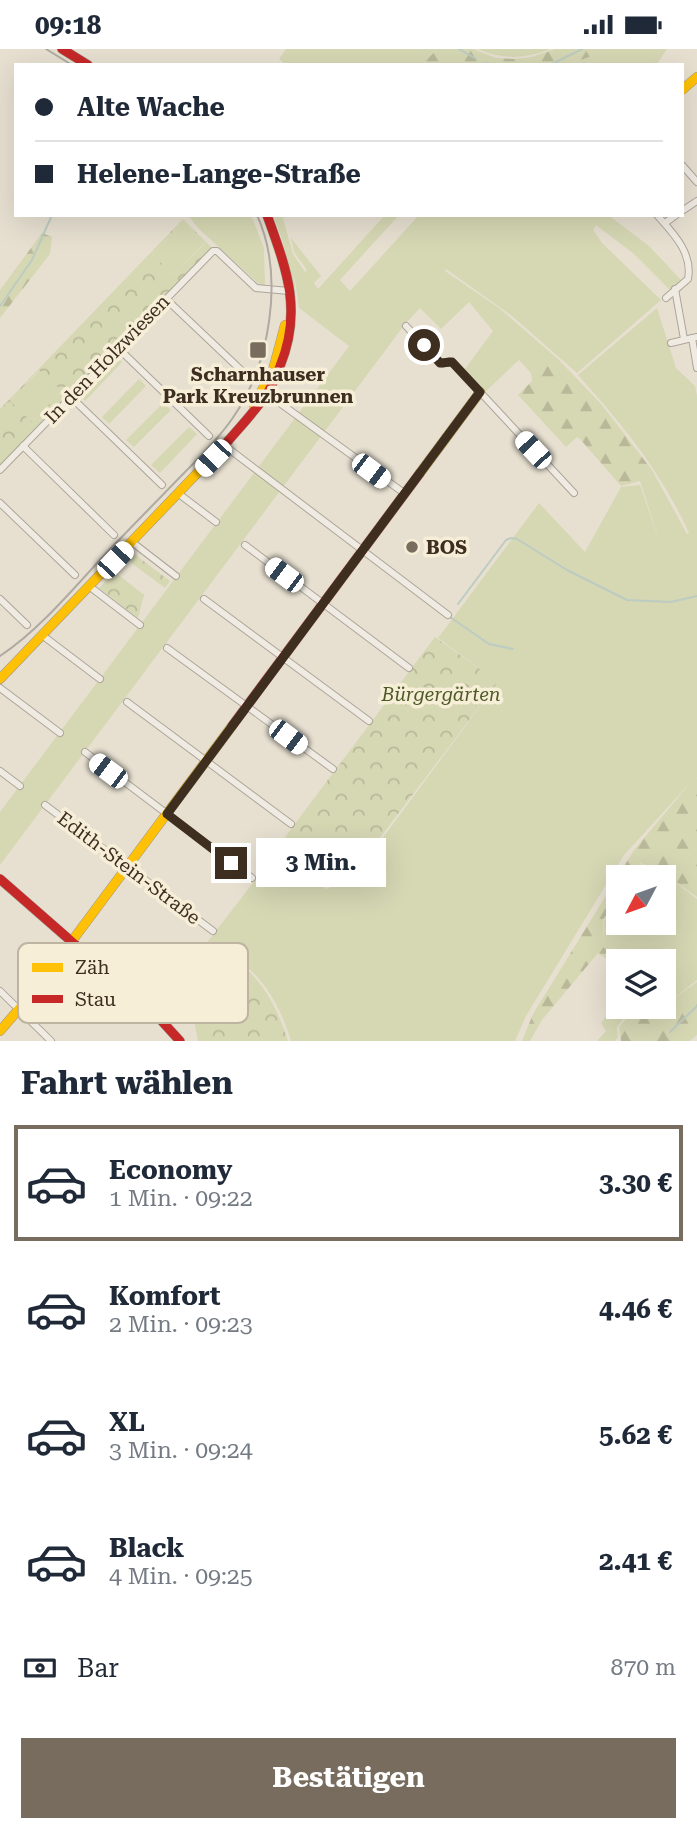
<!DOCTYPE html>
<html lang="de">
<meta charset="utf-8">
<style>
body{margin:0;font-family:"Roboto Serif",serif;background:#f6f6f7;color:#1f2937;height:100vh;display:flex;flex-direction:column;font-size:26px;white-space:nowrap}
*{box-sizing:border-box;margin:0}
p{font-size:23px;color:#747a83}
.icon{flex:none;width:38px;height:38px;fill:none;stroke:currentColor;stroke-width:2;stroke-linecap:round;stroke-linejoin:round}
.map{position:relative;height:992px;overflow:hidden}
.details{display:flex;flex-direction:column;background:#fff;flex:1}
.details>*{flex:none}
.top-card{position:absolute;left:14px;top:14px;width:670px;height:154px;border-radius:0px;box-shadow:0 7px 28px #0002;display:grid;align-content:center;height:154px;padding:0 21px;background:#fff}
.needle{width:46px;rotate:229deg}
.buttons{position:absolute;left:606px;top:816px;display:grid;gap:14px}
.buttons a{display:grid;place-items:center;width:70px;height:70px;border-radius:0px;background:#fff;box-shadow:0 7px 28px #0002;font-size:35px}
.end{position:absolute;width:32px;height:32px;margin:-16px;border:9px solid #3d2e20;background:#fff;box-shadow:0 0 0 4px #fff}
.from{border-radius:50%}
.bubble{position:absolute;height:49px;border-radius:0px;background:#fff;box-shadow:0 7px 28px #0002;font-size:23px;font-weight:700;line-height:49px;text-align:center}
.car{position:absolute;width:21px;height:42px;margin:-21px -10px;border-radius:9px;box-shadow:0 0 5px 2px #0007;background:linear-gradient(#fff 24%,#345 0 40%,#fff 0 76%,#345 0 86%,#fff 0)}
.top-card b{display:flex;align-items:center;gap:24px;height:66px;font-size:26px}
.top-card b+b{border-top:2px solid #e0e1e3}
.top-card i{width:18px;height:18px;background:#1f2937}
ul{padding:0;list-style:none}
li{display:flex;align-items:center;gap:21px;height:116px;margin:0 14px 10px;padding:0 7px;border:4px solid transparent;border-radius:0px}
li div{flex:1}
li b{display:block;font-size:26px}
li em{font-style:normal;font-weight:700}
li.active{border-color:#786c5e}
li>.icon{width:63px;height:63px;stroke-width:1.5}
h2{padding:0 21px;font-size:32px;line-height:84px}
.pay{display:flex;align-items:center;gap:18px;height:77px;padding:0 21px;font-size:26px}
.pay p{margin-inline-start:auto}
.primary-button{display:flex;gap:14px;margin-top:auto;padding:14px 21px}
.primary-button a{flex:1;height:80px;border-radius:0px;background:#786c5e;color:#fff;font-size:28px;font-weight:700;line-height:80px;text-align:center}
.status{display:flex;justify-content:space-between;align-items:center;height:49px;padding:0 35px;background:#fff;direction:ltr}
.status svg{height:19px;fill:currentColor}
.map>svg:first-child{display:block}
</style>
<div class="status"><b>09:18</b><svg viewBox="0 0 49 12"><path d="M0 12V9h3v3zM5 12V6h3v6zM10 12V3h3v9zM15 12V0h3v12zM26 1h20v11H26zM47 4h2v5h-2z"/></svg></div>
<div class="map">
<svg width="697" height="992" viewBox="0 0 697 992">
<defs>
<pattern id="forest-firs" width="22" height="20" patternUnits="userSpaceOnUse" patternTransform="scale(1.75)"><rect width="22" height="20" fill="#d6d7b3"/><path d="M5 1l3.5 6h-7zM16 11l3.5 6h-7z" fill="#b9b99a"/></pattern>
<pattern id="park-crowns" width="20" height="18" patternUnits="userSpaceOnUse" patternTransform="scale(1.75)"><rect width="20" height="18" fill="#d6d7b3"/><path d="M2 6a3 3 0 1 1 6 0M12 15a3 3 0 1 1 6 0" fill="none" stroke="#b9b99a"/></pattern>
</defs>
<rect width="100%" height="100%" fill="#e7e0d1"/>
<!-- green -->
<g fill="#d6d7b3">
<polygon points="286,0 437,0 422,16 286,16 279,10"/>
<path d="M478 0H550C526 10 502 11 478 0Z"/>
<polygon points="603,0 667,0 656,16 567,16 592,7"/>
<polygon points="188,166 251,166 264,199 265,237 260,236 197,178"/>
<polygon points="273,166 282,166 293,205 305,223 307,221 294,203 291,189 321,227 314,234 318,240 385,166 399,166 340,231 350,242 419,166 608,166 649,197 682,232 671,242 634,205 596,176 593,181 602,194 661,251 577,324 512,267 446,220 445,222 499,259 559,311 554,317 540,316 531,324 519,311 485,343 465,320 493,282 469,253 441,280 420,259 405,275 0,816 0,763 349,297 299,259 294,225 296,252 283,193"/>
<polygon points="184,172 205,193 174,226 152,205"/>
<path d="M657 259 676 319 695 337 697 347V729L692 732 624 806 526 967 515 992H291C280 956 259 916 221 904 214 902 206 904 199 904L272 809 274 802 326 840 353 829 498 633 438 589 539 454 585 503 621 438 640 436 662 500 640 432 652 421 687 485 689 484C662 424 622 375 578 326Z"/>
<polygon points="115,306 122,313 85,352 79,345"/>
<polygon points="40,321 62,342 32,373 10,352"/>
<polygon points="139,330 146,337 109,375 102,368"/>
<polygon points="163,354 171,361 134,398 126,391"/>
<polygon points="189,378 197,385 160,424 151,416"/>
<polygon points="640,815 661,822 697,850 697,931 673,950 663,942 663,912 621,912 603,898 604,872 618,851 618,873 663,873 663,828 632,828"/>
<polygon points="618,952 618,957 634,957 617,978 618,988 615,992 597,992 606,982 601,974"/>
</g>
<!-- forest -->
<g fill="url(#forest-firs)">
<polygon points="437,0 473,0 496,9 514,10 532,8 555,0 603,0 592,7 567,16 422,16"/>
<polygon points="42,184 52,188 50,205 0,269 0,241"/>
<polygon points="544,311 546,311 549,318 559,311 602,356 652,421 640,432 621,437 580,390 577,388 566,398 518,346 532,332 531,324"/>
<polygon points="697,729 697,848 661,822 640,814 631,828 618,828 618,848 603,871 603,898 621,912 618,912 618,919 598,904 542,971 530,992 522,992 533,965 634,801 692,732"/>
<polygon points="697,933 697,986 690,992 621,992 619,978 637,957 663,957 663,945 672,951"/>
</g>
<!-- park -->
<g fill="url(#park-crowns)" fill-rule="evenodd">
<path d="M183 170 212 199 0 419V360ZM184 172 205 194 174 226 152 205ZM39 321 62 342 32 373 10 352Z"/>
<polygon points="133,504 170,532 165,539 126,510"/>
<polygon points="115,523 144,546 138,569 99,539"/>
<polygon points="435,588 498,633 351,827 326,837 276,800"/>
<path d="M204 906C215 906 227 907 237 913 263 930 279 963 288 992H198C192 963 187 932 204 906Z"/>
</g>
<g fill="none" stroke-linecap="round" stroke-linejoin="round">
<!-- stream -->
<g stroke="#bcccc2" stroke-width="2">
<polyline points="459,0 476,10"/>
<polyline points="485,14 494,16"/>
<polyline points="550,16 582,0"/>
<polyline points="0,257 32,211 52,166"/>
<polyline points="458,555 506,491 511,489 517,490 567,521 627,551 671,553 697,547"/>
<polyline points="450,568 489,595 513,600"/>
<polyline points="670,983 697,957"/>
</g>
<!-- street casing -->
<g stroke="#ada599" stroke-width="8">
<g id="street">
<polyline points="682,116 697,133"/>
<polyline points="682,162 697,152"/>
<path d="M657 166C673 184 693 204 688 230L666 249"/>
<polyline points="665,174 676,166"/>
<polyline points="675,240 684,290"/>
<polyline points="166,250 243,323"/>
<polyline points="406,277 440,314 443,315 449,312 454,315 574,444"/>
<polyline points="692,289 697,319"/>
<polyline points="671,294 697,288"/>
<polyline points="118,299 209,387"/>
<polyline points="263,346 277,352 404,444"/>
<polyline points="71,348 162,436"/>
<polyline points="23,397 114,486"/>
<polyline points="225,397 448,566"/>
<polyline points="0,421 213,202 217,202 256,239 289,242"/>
<polyline points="179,445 216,473"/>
<polyline points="0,454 75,526"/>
<polyline points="132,493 176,527"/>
<polyline points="245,496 409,619"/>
<polyline points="89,537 140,576"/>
<polyline points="0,550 27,576"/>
<polyline points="204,550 369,672"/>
<polyline points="42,586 100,630"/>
<polyline points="167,599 333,720"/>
<polyline points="0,639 60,684"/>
<polyline points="127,653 291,775"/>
<polyline points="85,703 252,829"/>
<polyline points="0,722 20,737"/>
<polyline points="45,756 213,882"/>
<polyline points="0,942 51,992"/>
</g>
</g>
<!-- slow casing -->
<g stroke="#9c958a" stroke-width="10">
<g id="slow">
<polyline points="682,41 697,28"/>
<polyline points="254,356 273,321 285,276"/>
<polyline points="420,424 480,343"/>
<polyline points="0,630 228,392"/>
<polyline points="0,982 37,939 232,677"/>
</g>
</g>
<!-- jam casing -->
<g stroke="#9c958a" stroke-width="10">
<g id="jam">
<polyline points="62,0 88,16"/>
<path d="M228 392C241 377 255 362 266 346 272 338 276 326 280 317 303 261 286 219 267 166"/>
<polyline points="232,677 420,424"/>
<polyline points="0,830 159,969 180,992"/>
</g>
</g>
<!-- street -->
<use href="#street" stroke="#efebe3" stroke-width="6"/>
<!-- slow -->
<use href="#slow" stroke="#ffc107" stroke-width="9"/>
<!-- jam -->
<use href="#jam" stroke="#c62828" stroke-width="9"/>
<!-- tram -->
<g stroke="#afaaa2" stroke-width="2">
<polyline points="46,0 72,16"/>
<path d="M0 607C41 580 77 535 111 499 136 473 161 448 186 422 202 406 219 389 232 370 270 316 285 228 257 166"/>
</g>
</g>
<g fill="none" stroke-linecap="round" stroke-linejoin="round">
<!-- route -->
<polyline stroke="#3d2e20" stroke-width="9" points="231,814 167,765 480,343 452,313 440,314 424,296"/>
</g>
<!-- markers -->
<g fill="#786c5e" stroke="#f7eed8" stroke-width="2.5">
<rect x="249" y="292" width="18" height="18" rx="3.5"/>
<circle cx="412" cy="498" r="7"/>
</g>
<g text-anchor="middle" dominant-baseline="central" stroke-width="7" stroke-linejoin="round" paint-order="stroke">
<!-- street labels -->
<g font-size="19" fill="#3d2e20" stroke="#f7eed8">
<text transform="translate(107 310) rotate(-46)">In den Holzwiesen</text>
<text transform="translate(129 819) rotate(37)">Edith-Stein-Straße</text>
</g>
<!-- poi labels -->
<g font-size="19" font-weight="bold" fill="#3d2e20" stroke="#f7eed8">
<text x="258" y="325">Scharnhauser<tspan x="258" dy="22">Park Kreuzbrunnen</tspan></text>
<text x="426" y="498" text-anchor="start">BOS</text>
</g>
<!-- park labels -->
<g font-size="19" font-style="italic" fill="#4d5a26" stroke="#f7eed8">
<text x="441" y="645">Bürgergärten</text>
</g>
</g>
<!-- legend -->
<rect x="18" y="894" width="230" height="80" rx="10" fill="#f7eed8" stroke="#bfb4a1" stroke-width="2"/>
<rect x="32" y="914" width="31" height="9" fill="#ffc107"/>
<rect x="32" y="946" width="31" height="8" fill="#c62828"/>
<g font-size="19" fill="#3d2e20">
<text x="75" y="925">Zäh</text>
<text x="75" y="957">Stau</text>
</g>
</svg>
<div class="buttons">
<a><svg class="needle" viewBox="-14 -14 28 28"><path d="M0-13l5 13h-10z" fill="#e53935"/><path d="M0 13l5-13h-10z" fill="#747a83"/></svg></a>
<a><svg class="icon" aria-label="layers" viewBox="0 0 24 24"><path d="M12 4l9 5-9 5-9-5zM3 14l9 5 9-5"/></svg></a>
</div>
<i class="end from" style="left:424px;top:296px"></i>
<i class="end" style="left:231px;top:814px"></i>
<div class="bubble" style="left:256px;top:789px;width:130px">3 Min.</div>
<i class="car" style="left:533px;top:401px;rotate:317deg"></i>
<i class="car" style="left:213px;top:409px;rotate:224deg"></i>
<i class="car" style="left:371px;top:422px;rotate:127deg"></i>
<i class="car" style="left:115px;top:511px;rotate:44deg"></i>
<i class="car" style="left:284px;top:526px;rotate:307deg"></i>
<i class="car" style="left:288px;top:688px;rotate:127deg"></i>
<i class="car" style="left:108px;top:722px;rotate:307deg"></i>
<div class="top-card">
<b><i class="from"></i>Alte Wache</b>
<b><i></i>Helene-Lange-Straße</b>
</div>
</div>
<section class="details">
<h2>Fahrt wählen</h2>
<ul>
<li class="active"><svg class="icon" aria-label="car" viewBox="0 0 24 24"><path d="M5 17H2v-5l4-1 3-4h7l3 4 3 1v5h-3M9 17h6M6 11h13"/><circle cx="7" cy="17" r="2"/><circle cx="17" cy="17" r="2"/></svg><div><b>Economy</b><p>1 Min. · 09:22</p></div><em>3.30 €</em></li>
<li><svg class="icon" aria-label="car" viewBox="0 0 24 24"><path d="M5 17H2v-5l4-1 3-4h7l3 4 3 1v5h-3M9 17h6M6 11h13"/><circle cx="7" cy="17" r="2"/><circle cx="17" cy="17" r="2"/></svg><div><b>Komfort</b><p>2 Min. · 09:23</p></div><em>4.46 €</em></li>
<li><svg class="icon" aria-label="car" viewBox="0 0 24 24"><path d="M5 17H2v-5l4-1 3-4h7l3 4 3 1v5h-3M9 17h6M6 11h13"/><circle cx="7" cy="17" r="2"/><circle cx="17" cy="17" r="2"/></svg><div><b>XL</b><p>3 Min. · 09:24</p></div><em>5.62 €</em></li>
<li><svg class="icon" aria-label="car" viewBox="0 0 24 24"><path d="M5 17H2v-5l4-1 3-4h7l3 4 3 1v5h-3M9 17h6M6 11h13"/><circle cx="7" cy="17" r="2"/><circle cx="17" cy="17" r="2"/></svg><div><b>Black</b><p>4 Min. · 09:25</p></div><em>2.41 €</em></li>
</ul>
<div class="pay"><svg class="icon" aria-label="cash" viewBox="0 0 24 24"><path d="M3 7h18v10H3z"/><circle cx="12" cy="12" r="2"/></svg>Bar<p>870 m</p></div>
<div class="primary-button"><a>Bestätigen</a></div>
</section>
